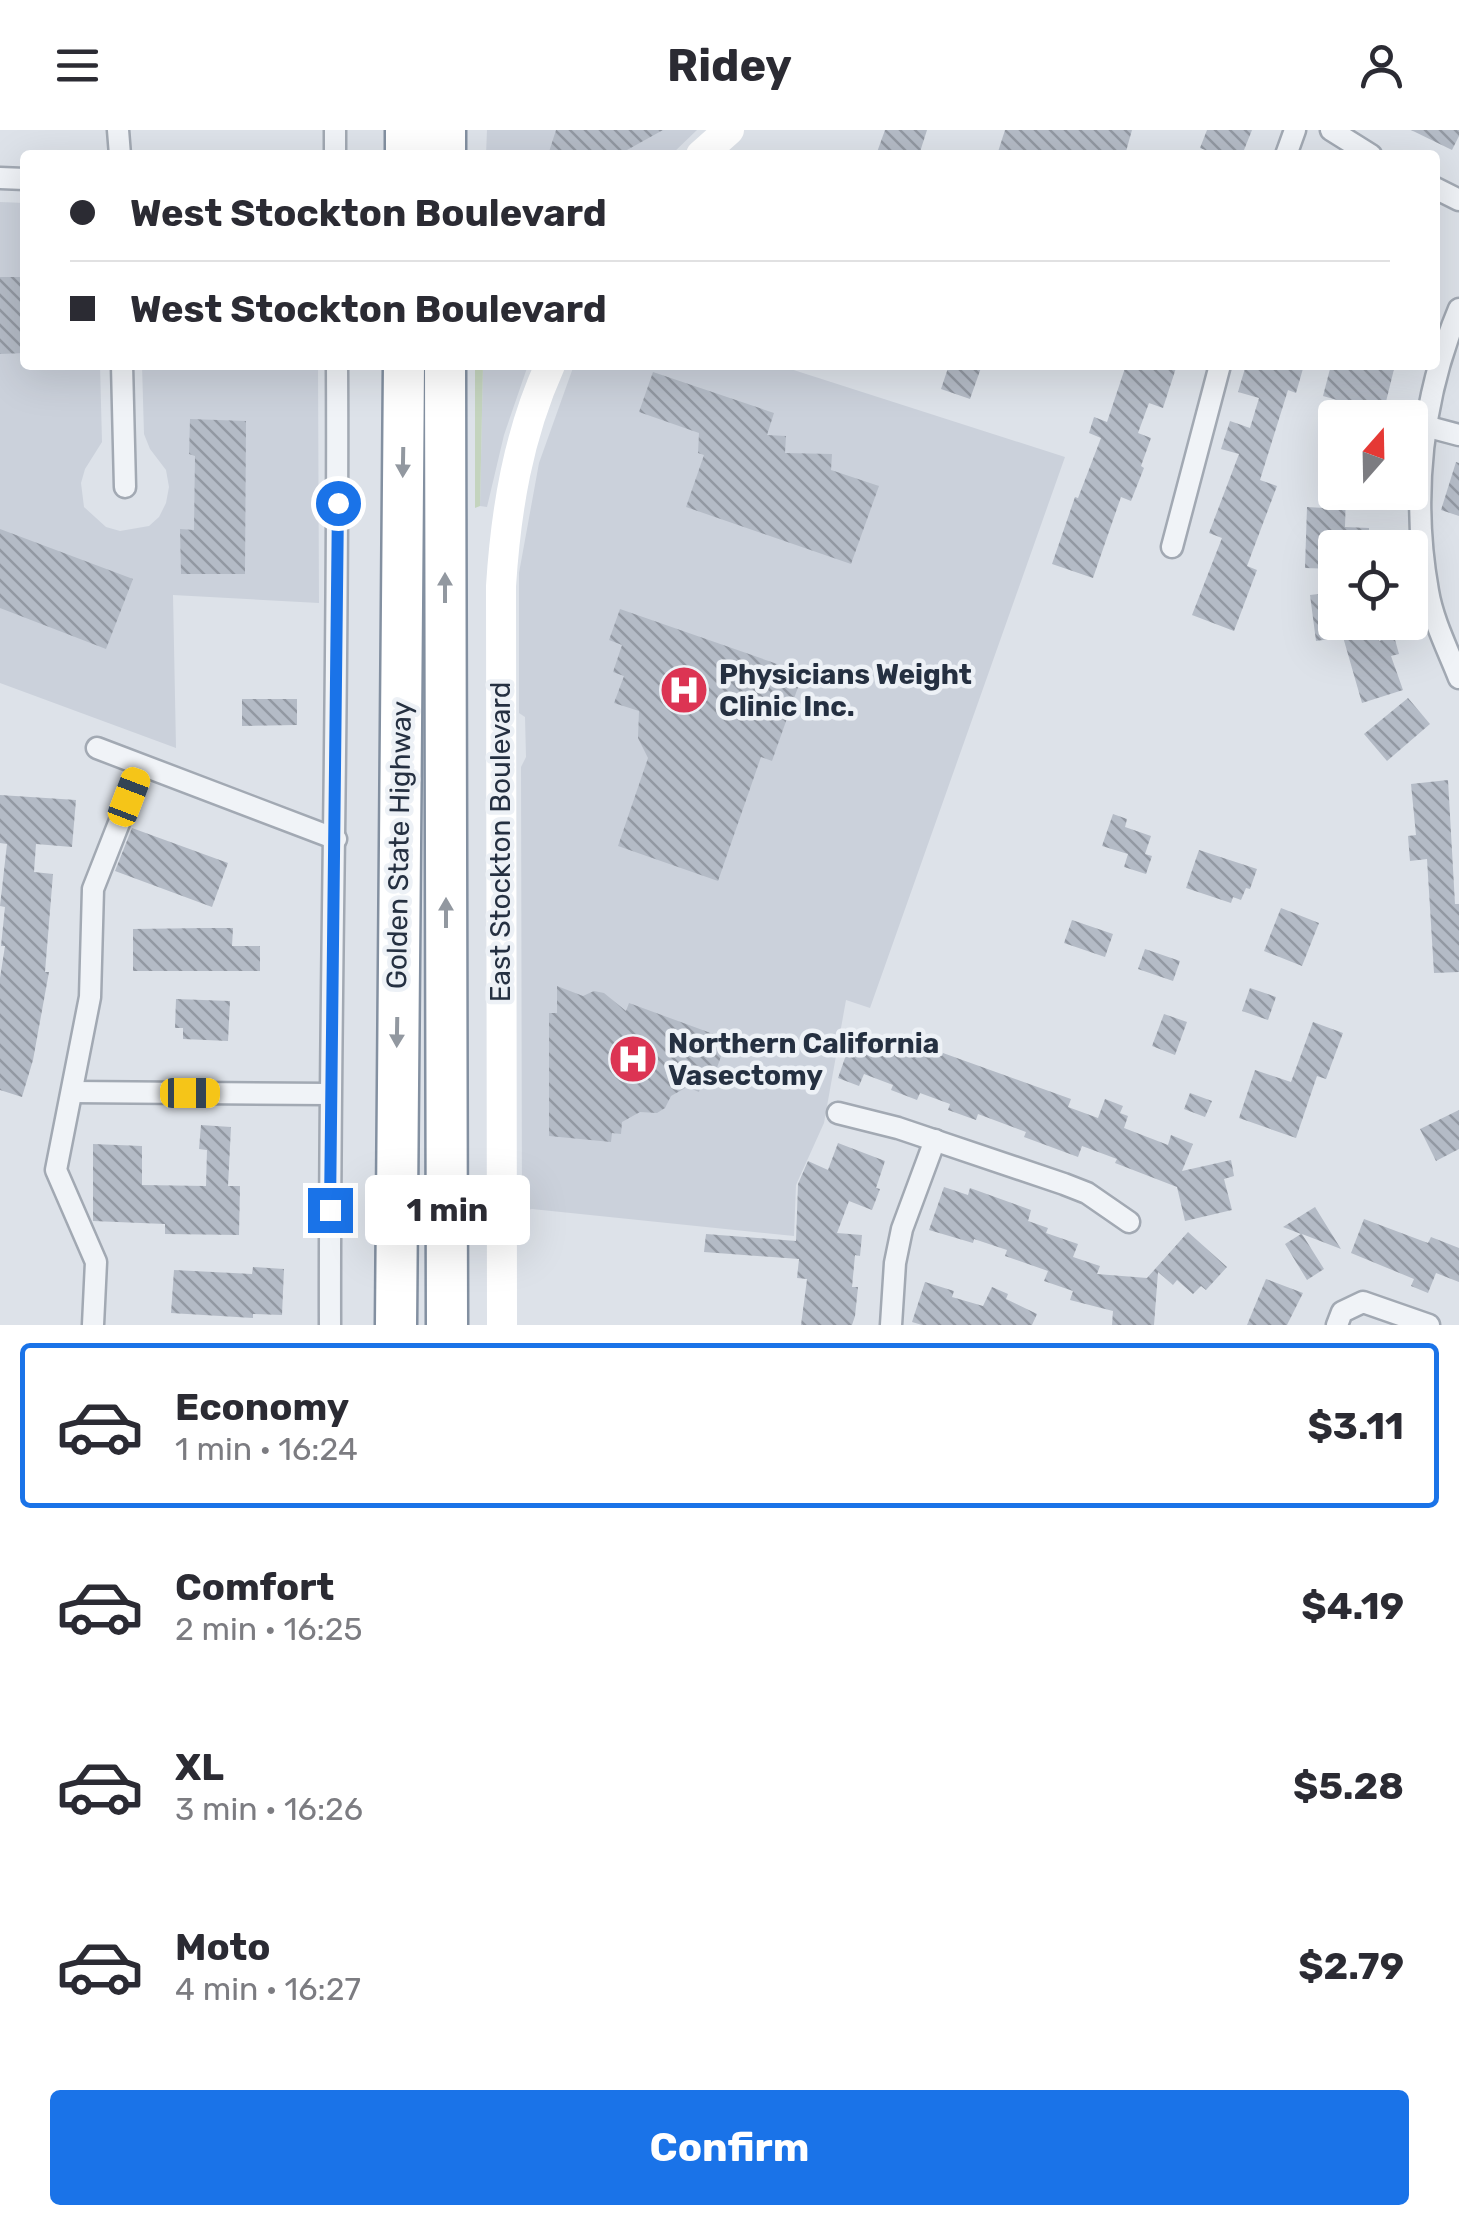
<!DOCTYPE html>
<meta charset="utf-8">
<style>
body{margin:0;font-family:Rubik,sans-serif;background:#f7f7f7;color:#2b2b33;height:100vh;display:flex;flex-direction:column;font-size:38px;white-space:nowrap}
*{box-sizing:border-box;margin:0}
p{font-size:32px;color:#7c7c81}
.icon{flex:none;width:55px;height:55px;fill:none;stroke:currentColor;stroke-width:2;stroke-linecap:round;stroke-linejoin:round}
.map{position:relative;height:1195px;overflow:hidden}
.panel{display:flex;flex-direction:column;background:#fff;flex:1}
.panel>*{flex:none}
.guide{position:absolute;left:20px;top:20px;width:1420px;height:220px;border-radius:10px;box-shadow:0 10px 40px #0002;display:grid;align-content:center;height:220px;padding:0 50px;background:#fff}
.needle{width:65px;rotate:20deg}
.buttons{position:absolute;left:1318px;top:270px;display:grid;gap:20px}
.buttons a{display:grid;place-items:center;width:110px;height:110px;border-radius:10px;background:#fff;box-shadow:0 10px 40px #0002;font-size:50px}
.end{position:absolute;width:45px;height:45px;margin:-22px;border:12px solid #1a73e8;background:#fff;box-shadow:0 0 0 5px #fff}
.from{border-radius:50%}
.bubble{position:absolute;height:70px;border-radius:10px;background:#fff;box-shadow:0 10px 40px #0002;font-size:32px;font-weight:700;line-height:70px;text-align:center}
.car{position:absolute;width:30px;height:60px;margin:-30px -15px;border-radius:12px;box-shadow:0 0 8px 2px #0007;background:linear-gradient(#f5c518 24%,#345 0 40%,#f5c518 0 76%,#345 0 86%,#f5c518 0)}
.guide b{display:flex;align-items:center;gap:35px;height:95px;font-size:38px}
.guide b+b{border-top:2px solid #e1e1e2}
.guide i{width:25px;height:25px;background:#2b2b33}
ul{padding:18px 0 0;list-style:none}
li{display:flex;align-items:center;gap:30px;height:165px;margin:0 20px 15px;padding:0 30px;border:5px solid transparent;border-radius:10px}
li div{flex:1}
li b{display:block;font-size:38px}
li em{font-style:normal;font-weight:700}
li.selected{border-color:#1a73e8}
li>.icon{width:90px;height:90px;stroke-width:1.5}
.primary-button{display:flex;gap:20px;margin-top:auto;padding:20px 50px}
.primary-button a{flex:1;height:115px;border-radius:10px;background:#1a73e8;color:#fff;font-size:40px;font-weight:700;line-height:115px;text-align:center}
header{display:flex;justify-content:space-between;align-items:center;height:130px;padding:0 50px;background:#fff;font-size:45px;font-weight:700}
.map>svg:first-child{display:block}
</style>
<header><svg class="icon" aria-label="menu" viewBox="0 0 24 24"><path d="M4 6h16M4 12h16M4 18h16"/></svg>Ridey<svg class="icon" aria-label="person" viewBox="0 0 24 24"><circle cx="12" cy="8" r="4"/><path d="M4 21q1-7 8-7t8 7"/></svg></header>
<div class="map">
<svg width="1459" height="1195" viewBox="0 0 1459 1195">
<defs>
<pattern id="grass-tufts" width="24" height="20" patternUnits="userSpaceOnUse" patternTransform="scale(2.5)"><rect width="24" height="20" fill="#c4d4be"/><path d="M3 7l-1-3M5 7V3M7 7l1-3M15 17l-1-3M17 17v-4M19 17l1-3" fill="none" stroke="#a8b6a4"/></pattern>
<pattern id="building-back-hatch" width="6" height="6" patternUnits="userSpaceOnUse" patternTransform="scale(2.5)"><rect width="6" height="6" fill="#b4bbc6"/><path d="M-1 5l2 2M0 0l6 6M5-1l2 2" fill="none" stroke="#9298a2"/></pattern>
</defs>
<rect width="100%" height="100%" fill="#dde2e9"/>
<!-- built -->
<g fill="#cbd1db">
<polygon points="487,0 697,0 671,25 486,25"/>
<polygon points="0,72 25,73 25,235 100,235 102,312 85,339 81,353 84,377 106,397 120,401 149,396 159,387 166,373 169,357 166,340 150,319 144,304 142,235 318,235 319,473 173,465 176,618 0,553"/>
<polygon points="483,235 528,235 504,305 487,377 480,376"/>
<polygon points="574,235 778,235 1065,327 870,878 846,870 824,993 796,1055 794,1106 532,1079 522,1081 521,637 526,627 525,587 519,583 519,443 539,333"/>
</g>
<!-- grass -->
<polygon fill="url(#grass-tufts)" points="475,235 483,235 480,376 475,378"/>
<!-- building -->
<g fill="url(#building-back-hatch)">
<polygon points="556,0 663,0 618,25 548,25"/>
<polygon points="885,0 927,0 919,25 876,25"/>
<polygon points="1005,0 1132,0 1125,25 997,25"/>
<polygon points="1207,0 1252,0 1242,25 1218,25 1200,18"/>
<polygon points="1411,0 1459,0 1459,6 1452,20"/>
<polygon points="0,147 25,147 25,223 0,224"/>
<polygon points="956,235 982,235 970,269 941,259 948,238 955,240"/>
<polygon points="1126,235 1177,235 1163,278 1149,273 1138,303 1151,308 1141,336 1144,338 1131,371 1121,367 1093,448 1052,434 1075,367 1078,368 1101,308 1089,303 1094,287 1107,292"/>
<polygon points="1246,235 1304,235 1296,263 1288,260 1260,350 1277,356 1247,436 1257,440 1234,501 1192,485 1222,408 1209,403 1239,324 1221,319 1230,291 1250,298 1259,268 1238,262"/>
<polygon points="1331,235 1395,235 1382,288 1332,288 1337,270 1323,266"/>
<polygon points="653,242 774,283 767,305 786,306 785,323 832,324 831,340 879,356 851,434 686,377 704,325 698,323 699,303 639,282"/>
<polygon points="190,289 246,291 245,444 181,444 180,399 194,400 195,326 189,324"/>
<polygon points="1456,332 1459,333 1459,386 1441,380"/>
<polygon points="1325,362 1346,362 1345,397 1369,398 1369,418 1335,418 1335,439 1305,438 1307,377 1324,378"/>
<polygon points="0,399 133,449 106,519 0,478"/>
<polygon points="1335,462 1335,492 1377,492 1379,511 1394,506 1399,524 1391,526 1403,560 1362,573 1343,507 1316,511 1310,465"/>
<polygon points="620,479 803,543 772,631 761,627 718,751 618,716 648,628 638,608 639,581 614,573 624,546 613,542 622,515 609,510"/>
<polygon points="1408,568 1430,594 1387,631 1364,604"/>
<polygon points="242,569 297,569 297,595 242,596"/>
<polygon points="1448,650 1455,774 1459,774 1459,842 1434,843 1427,729 1410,731 1408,706 1416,705 1411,654"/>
<polygon points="0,665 76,670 72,717 36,714 34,742 53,744 45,842 49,842 33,930 22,967 0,960 0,848 5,816 1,816 5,777 0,776 7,714 0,713"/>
<polygon points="1113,684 1127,689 1125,697 1151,706 1145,724 1152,726 1146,744 1124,737 1128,724 1102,716"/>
<polygon points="132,698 228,733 212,777 115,741"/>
<polygon points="1199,720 1257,739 1250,759 1246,758 1241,770 1233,767 1231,773 1186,758"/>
<polygon points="1281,778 1319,793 1302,836 1264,821"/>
<polygon points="1072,790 1113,804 1105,827 1064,813"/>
<polygon points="205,798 233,798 232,816 260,816 260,841 133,841 133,799"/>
<polygon points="1145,819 1180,831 1173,851 1138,839"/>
<polygon points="557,856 583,866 594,861 604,863 626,881 629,873 727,909 711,955 702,952 699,962 687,957 671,966 665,978 657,983 640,982 622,992 621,1004 612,1003 611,1012 549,1006 549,883 557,883"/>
<polygon points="1250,858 1276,867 1268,890 1242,881"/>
<polygon points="176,869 230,871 228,911 183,909 183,898 175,898"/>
<polygon points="1164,884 1187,892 1175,925 1152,916"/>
<polygon points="1313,892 1343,903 1326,949 1317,946 1296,1008 1239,988 1255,940 1291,952"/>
<polygon points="849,904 884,917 888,907 942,926 943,923 1071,969 1068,977 1098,988 1105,969 1123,976 1120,983 1128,986 1124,998 1168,1015 1171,1005 1193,1014 1182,1041 1231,1030 1234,1046 1224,1049 1232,1080 1185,1091 1177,1057 1115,1033 1117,1029 1082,1016 1078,1027 1024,1007 1026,1002 978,984 976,990 948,980 950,974 920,963 917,970 891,960 893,955 864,944 859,956 838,948 846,925 842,923"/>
<polygon points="1190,963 1212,971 1205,987 1184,979"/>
<polygon points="1459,980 1459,1019 1436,1031 1420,999"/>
<polygon points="201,995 231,997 228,1056 240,1056 239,1105 165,1104 165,1094 93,1091 93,1014 142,1016 142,1055 206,1056 207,1020 199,1019"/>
<polygon points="838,1013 885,1031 876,1058 880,1059 872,1080 849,1071 837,1103 862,1105 860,1126 855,1125 852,1157 858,1157 855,1186 852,1195 801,1195 807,1149 797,1148 799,1129 704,1122 706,1104 796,1111 798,1054 808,1031 828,1040"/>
<polygon points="944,1057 968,1065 970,1058 1031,1080 1028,1091 1048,1098 1046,1103 1078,1114 1073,1127 1100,1136 1097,1144 1147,1148 1188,1102 1227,1137 1206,1160 1201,1156 1193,1164 1177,1150 1173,1155 1158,1142 1154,1195 1112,1195 1113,1181 1070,1170 1073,1161 1044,1151 1048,1141 1005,1126 1007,1120 974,1109 973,1113 929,1100"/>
<polygon points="1315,1077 1341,1119 1302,1104 1324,1139 1307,1150 1285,1114 1301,1104 1283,1097"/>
<polygon points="1364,1089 1428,1113 1431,1107 1459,1118 1459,1152 1436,1143 1428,1163 1411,1156 1414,1149 1351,1123"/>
<polygon points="253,1137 284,1139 282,1185 253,1184 253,1188 171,1183 174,1140 252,1144"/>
<polygon points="1266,1149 1303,1163 1287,1195 1247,1195"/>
<polygon points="925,1152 954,1161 952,1167 983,1176 992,1157 1008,1164 1006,1169 1037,1184 1032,1195 922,1195 912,1192"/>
</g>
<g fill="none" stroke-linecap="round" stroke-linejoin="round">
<!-- street casing -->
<g stroke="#a2a9b3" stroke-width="25">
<g id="street">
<polyline points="118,0 120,25"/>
<polyline points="335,0 335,25"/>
<polyline points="1331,0 1371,25"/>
<polyline points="1286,25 1295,0"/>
<polyline points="0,48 25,49"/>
<polyline points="1435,58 1459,70"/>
<path d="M1459 179C1422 267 1411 366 1428 461 1433 491 1448 520 1459 548"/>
<polyline points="122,235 125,357"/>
<polyline points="1425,296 1459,305"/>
<polyline points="1172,417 1220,235"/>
<polyline points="97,618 336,709"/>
<polyline points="72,962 329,964"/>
<polyline points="838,983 898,998 1064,1054 1087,1063 1129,1092"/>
<polyline points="93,1195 96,1132 56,1040 90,867 93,759 141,637"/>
<path d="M330 1195C329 875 339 555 337 235"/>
<polyline points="891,1195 895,1133 902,1099 935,1010"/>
<polyline points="1337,1195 1342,1182 1363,1172 1429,1195"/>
</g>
</g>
<!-- highway casing -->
<g stroke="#8390a1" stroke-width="45">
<g id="highway">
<polyline points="406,25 406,0"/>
<polyline points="445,25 445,0"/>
<polyline points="445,235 447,1195"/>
<polyline points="396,1195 404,235"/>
</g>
</g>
<!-- street -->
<use href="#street" stroke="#f0f3f7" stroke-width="20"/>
<!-- secondary -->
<g stroke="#fff" stroke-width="30">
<polyline points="701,25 729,0"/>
<path d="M502 1195 501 456C506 379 518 306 550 235"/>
</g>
<!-- highway -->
<use href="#highway" stroke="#fff" stroke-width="40"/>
</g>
<!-- one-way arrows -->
<defs><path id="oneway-solid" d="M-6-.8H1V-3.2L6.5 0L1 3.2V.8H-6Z" transform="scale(2.5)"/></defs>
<g fill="#9298a0">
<use href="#oneway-solid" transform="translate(403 332) rotate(91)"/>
<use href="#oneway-solid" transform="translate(445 458) rotate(-90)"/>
<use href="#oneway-solid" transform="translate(446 783) rotate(-90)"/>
<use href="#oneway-solid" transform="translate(397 902) rotate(91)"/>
</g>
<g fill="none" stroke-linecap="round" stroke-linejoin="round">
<!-- route -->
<polyline stroke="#1a73e8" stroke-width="12" points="330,1080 338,373"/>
</g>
<!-- icons -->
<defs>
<g id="hospital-disc" transform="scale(2.5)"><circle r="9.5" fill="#dc3453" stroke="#edf1f6"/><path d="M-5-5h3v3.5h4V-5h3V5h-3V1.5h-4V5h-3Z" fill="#fff"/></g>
</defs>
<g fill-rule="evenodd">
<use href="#hospital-disc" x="684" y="560"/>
<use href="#hospital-disc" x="633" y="929"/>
</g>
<g text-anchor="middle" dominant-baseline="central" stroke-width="9" stroke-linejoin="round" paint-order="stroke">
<!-- poi labels -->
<g font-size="28" font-weight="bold" fill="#253041" stroke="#edf1f6" text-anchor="start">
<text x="719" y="544">Physicians Weight<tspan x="719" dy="32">Clinic Inc.</tspan></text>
<text x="668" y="913">Northern California<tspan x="668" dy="32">Vasectomy</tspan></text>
</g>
<!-- street labels -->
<g font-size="28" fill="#253041" stroke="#edf1f6">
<text transform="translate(500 712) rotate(-90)">East Stockton Boulevard</text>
<text transform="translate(399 715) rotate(-89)">Golden State Highway</text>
</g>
</g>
</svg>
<div class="buttons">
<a><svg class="needle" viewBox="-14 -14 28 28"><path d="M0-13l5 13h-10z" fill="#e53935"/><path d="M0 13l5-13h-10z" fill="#7c7c81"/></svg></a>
<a><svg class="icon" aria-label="locate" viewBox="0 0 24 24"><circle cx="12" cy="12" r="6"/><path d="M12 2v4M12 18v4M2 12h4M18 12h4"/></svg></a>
</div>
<i class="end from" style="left:338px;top:373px"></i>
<i class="end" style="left:330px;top:1080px"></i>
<div class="bubble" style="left:365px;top:1045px;width:165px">1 min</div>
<i class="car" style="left:129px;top:667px;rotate:21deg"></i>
<i class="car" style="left:190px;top:963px;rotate:90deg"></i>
<div class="guide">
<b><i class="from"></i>West Stockton Boulevard</b>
<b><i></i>West Stockton Boulevard</b>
</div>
</div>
<section class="panel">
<ul>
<li class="selected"><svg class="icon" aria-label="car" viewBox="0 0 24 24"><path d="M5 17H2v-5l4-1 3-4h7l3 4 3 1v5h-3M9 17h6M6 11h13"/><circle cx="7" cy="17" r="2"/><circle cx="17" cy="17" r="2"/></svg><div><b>Economy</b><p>1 min · 16:24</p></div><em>$3.11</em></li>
<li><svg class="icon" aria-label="car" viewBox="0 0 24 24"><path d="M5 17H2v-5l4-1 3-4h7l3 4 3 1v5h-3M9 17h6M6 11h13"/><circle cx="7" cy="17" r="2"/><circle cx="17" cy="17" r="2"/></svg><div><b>Comfort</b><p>2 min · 16:25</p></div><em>$4.19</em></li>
<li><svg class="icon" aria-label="car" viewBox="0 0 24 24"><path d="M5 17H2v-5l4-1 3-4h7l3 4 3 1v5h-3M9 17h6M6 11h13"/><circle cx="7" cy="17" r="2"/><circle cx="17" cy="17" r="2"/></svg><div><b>XL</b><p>3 min · 16:26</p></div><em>$5.28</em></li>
<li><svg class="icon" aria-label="car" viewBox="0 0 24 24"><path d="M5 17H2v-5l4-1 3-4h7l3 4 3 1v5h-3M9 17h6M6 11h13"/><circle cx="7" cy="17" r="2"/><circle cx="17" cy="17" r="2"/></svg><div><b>Moto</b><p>4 min · 16:27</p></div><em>$2.79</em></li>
</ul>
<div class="primary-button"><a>Confirm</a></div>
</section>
